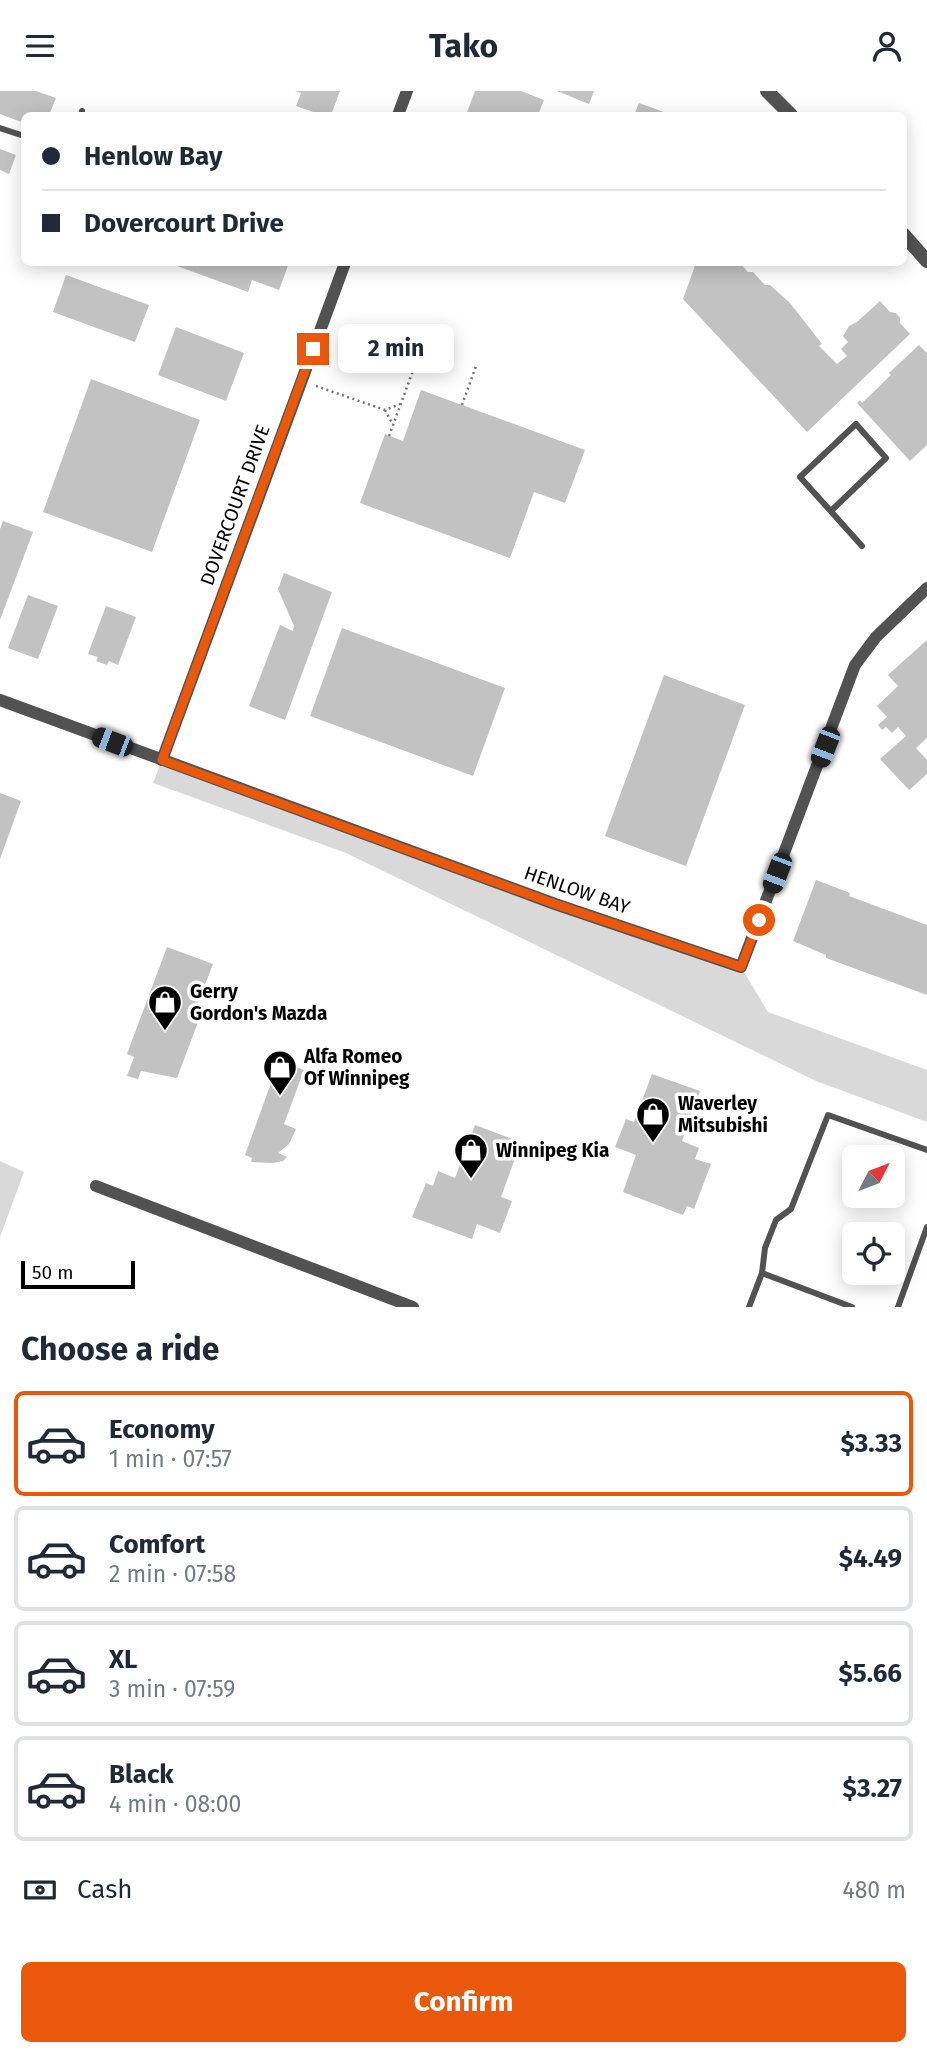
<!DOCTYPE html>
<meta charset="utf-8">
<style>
body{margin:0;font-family:"Fira Sans",sans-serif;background:#f2f2f3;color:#1f2937;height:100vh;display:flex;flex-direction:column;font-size:26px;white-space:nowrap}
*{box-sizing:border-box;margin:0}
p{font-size:23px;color:#747a83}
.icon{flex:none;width:38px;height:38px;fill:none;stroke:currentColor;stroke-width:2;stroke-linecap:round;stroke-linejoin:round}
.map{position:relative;height:1216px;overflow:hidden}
.side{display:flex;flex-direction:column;background:#fff;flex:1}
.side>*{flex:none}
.guide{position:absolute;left:21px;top:21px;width:886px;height:154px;border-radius:10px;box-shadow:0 4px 18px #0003;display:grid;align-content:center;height:154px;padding:0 21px;background:#fff}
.needle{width:46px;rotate:48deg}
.tools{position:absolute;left:842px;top:1054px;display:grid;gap:14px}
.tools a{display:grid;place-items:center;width:63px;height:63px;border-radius:10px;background:#fff;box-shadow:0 4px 18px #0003;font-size:35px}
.scale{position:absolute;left:21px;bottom:18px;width:114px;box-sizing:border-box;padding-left:7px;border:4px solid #000;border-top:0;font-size:19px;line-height:24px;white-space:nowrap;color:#000;-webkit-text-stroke:5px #fff;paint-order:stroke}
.end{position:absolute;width:32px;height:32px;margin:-16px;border:9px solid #ea580c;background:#fff;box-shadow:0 0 0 4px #fff}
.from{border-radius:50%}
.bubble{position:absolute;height:49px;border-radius:10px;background:#fff;box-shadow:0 4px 18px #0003;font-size:23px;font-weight:700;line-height:49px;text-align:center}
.car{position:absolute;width:21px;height:42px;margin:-21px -10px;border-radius:9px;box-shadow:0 0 5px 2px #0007;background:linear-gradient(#222 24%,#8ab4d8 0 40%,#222 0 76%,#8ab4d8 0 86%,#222 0)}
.guide b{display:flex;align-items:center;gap:24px;height:66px;font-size:26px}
.guide b+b{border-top:2px solid #e0e1e3}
.guide i{width:18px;height:18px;background:#1f2937}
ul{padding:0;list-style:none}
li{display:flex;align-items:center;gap:21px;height:105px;margin:0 14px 10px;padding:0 7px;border:4px solid #e0e1e3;border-radius:10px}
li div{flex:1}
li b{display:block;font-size:26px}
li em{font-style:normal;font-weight:700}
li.active{border-color:#ea580c}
li>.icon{width:63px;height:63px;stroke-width:1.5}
h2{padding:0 21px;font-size:32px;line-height:84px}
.pay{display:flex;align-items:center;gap:18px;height:77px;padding:0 21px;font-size:26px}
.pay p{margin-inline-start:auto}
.button{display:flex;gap:14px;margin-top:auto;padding:14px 21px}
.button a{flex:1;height:80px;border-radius:10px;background:#ea580c;color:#fff;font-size:28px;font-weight:700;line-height:80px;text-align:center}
header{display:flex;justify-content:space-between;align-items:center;height:91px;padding:0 21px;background:#fff;font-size:32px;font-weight:700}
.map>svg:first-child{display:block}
</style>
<header><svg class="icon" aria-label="menu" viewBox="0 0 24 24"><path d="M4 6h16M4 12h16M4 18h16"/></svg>Tako<svg class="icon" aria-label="person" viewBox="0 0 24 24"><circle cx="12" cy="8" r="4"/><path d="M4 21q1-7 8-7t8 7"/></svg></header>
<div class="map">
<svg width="927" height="1216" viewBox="0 0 927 1216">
<rect width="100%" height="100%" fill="#fff"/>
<!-- green -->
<g fill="#d9d9d9">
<polygon points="162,669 741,876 768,921 927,979 927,1031 816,990 346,762 153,692"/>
<polygon points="0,1070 24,1081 0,1146"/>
</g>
<!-- building -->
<g fill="#c2c2c2">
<polygon points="0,0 36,0 56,7 49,24 24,24 24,32 0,23"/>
<polygon points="295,0 340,0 331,24 322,24 296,15 301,2"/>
<polygon points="475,0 521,0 544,9 538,24 466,24"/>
<polygon points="557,0 594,0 589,13"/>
<polygon points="639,12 672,24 634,24"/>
<polygon points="0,58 16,64 9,83 0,79"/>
<polygon points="178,172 289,172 279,199 252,189 248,201 177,175"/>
<polygon points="696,172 740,172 748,181 753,181 765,194 770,194 790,212 822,253 819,255 837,273 847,265 841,258 848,251 843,245 849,235 857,231 880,210 890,221 896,222 900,227 900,232 910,243 807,341 683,208"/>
<polygon points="66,184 149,214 135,251 53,221"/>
<polygon points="176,236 244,262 226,310 158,284"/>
<polygon points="919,254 927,262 927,354 910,370 857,312 860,309 862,312 891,284 889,282"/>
<polygon points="91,288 200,329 152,461 43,421"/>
<polygon points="421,299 585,359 565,412 534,401 510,467 360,412 385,343 403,350"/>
<polygon points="3,430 33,441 0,529 0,438"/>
<polygon points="284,482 332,501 285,629 249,615 280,534 293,540 294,535 278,498"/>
<polygon points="28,504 58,515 38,568 8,557"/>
<polygon points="106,515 136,526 118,574 109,570 107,574 96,570 98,566 88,563"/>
<polygon points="342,537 505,597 473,685 310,625"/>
<polygon points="927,549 927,647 916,657 927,669 927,683 909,699 880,668 906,645 898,636 892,642 886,636 882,639 878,634 887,626 877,615 898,595 888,584"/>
<polygon points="664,584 745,614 686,775 605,745"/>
<polygon points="0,702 21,710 0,768"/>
<polygon points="816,789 850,802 849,805 927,834 927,904 826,867 826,864 793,850"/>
<polygon points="167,856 213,873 196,917 203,918 177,987 141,980 138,988 127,985 134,966 127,963"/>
<polygon points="279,970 304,979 284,1033 296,1038 289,1053 278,1062 287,1066 283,1070 273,1072 251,1071 252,1067 245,1064"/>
<polygon points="652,983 700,1000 682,1050 699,1057 695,1068 711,1073 694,1118 687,1115 683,1124 623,1101 636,1064 615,1056 626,1028 634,1031"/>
<polygon points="475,1034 521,1051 501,1106 512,1110 500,1142 477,1133 472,1148 412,1126 426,1092 433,1095 438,1080 455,1087"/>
</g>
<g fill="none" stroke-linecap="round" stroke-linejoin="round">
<!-- path -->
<g stroke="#747474" stroke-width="2.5" stroke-dasharray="2 3.5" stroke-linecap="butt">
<polyline points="316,295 385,319 400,313"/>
<polyline points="462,314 476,275"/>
<polyline points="385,319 393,334"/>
<polyline points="389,345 428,239"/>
</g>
<!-- service -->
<g stroke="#525252" stroke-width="6">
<polyline points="81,24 82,20"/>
<polyline points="0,37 24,45"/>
<polyline points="831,420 886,367 856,333 800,386 862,455"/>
<polyline points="762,1182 852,1216"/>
<polyline points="749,1216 762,1182 765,1157 776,1129 791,1118 828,1024 927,1059"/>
<polyline points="898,1216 927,1136"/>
</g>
<!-- minor -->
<g stroke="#525252" stroke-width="12">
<polyline points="398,24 407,0"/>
<polyline points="0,609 555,813 741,876 855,574 876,546 927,497"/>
<polyline points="162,669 345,172"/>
<polyline points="96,1095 413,1216"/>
</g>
<!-- tertiary -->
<g stroke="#525252" stroke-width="14">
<polyline points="767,0 791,24"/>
<polyline points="903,143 927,170"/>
</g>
</g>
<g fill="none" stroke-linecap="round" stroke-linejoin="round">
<!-- route -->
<polyline stroke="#ea580c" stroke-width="9" points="313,258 162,669 555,813 741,876 759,829"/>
</g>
<!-- icons -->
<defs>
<g id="shop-pin" transform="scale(1.75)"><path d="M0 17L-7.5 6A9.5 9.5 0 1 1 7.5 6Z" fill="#000" stroke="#fff"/><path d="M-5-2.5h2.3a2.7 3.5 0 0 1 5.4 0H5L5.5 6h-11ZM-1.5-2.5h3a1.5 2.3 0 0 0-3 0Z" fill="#fff"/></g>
</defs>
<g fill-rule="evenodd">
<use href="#shop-pin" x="165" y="911"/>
<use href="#shop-pin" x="280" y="976"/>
<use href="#shop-pin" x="653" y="1023"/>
<use href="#shop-pin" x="471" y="1059"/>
</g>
<g text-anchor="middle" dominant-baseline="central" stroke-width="7" stroke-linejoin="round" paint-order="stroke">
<!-- street labels -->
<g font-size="19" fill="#000" stroke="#fff">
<text transform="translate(235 414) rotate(-70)">DOVERCOURT DRIVE</text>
<text transform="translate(577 799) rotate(19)">HENLOW BAY</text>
</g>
<!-- poi labels -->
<g font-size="19" font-weight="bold" fill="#000" stroke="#fff" text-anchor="start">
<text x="190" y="900">Gerry<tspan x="190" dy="22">Gordon's Mazda</tspan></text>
<text x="304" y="965">Alfa Romeo<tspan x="304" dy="22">Of Winnipeg</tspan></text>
<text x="678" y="1012">Waverley<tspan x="678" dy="22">Mitsubishi</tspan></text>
<text x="496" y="1059">Winnipeg Kia</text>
</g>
</g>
</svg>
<div class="tools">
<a><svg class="needle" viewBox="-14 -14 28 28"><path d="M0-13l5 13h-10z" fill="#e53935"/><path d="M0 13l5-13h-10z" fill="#747a83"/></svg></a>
<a><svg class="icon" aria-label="locate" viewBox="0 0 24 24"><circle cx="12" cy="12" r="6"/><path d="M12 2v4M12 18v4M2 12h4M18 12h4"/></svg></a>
</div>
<div class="scale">50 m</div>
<i class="end from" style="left:759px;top:829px"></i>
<i class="end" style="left:313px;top:258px"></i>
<div class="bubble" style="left:338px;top:233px;width:116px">2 min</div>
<i class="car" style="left:112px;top:651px;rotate:291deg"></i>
<i class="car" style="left:825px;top:656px;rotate:201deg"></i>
<i class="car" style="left:777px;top:782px;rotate:201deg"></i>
<div class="guide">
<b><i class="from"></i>Henlow Bay</b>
<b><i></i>Dovercourt Drive</b>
</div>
</div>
<section class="side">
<h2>Choose a ride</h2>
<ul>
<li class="active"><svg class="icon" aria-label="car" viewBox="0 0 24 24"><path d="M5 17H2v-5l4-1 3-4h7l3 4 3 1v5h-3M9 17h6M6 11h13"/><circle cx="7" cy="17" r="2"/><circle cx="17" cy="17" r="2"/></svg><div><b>Economy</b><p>1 min · 07:57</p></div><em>$3.33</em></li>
<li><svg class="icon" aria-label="car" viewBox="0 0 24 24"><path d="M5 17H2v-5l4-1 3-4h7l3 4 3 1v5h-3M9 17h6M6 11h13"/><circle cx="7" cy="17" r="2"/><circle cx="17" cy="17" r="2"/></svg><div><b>Comfort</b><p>2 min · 07:58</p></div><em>$4.49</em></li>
<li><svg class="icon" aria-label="car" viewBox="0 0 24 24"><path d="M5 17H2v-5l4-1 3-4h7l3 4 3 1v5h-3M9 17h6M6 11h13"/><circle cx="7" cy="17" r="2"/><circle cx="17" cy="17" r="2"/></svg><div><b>XL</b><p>3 min · 07:59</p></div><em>$5.66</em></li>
<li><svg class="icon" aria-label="car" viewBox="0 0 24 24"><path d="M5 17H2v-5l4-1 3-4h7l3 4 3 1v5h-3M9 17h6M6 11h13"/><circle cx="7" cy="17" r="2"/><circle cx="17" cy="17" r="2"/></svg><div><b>Black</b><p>4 min · 08:00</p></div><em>$3.27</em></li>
</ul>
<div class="pay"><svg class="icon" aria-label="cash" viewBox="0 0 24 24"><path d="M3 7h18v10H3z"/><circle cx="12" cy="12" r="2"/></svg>Cash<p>480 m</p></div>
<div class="button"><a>Confirm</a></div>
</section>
